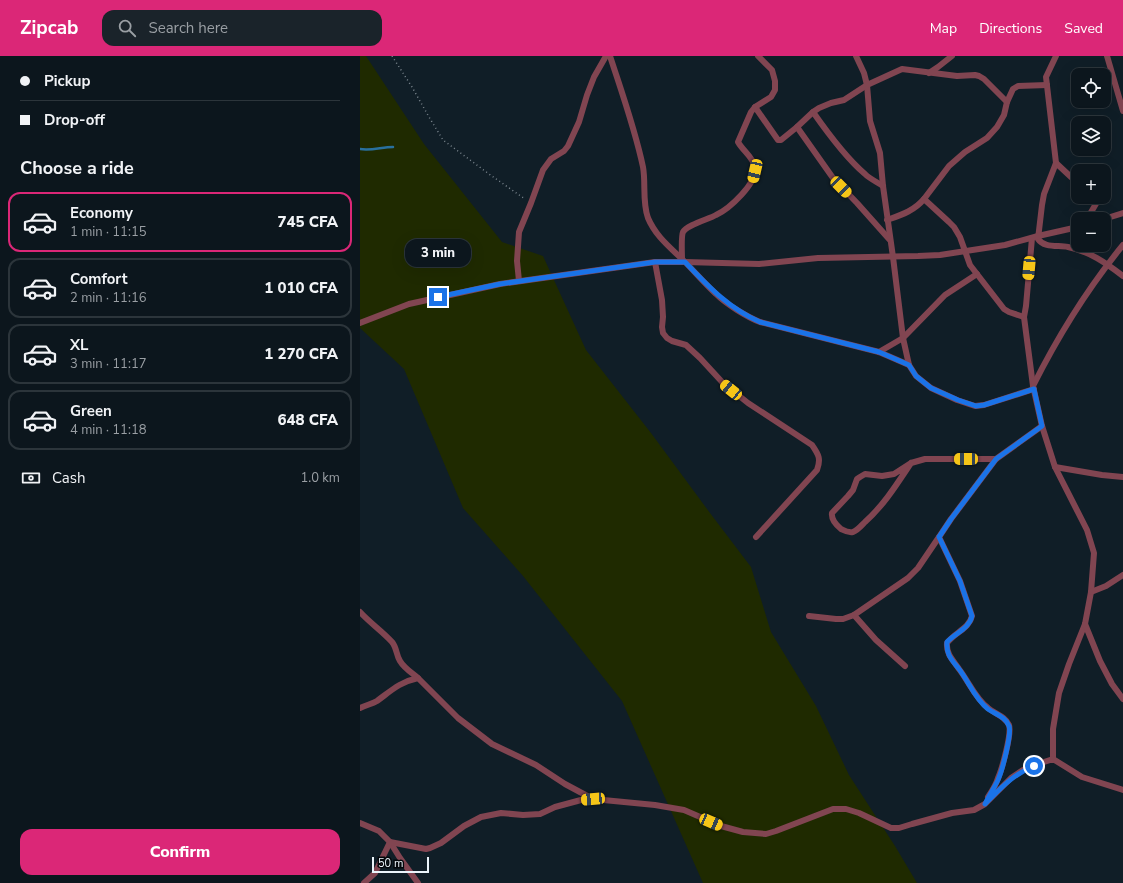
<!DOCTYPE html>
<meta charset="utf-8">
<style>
body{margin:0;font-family:"Nunito Sans",sans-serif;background:#1a232a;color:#f1f3f6;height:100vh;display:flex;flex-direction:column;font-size:15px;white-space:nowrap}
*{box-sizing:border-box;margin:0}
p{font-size:13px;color:#9a9fa4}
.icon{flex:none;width:22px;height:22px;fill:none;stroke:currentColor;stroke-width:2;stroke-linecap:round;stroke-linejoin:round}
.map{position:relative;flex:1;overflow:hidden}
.drawer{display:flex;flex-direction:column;background:#0c161d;width:360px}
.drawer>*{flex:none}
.banner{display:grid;align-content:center;height:88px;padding:0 20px;background:#0c161d}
.tools{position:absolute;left:711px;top:12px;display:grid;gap:8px}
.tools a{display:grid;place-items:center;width:40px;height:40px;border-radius:8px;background:#0c161d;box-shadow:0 4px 16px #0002,0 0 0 1px #2c353b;font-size:20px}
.scale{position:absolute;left:12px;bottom:10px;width:57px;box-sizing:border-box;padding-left:4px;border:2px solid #ebf4fb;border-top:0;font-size:11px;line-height:14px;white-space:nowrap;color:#ebf4fb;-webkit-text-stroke:3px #03070b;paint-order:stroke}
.end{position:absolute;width:18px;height:18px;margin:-9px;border:5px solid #1a73e8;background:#fff;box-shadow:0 0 0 2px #fff}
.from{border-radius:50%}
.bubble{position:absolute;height:28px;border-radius:12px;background:#0c161d;box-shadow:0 4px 16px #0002,0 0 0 1px #2c353b;font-size:13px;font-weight:800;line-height:28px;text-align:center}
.car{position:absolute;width:12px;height:24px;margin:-12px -6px;border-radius:5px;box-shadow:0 0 3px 1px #0007;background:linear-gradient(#f5c518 24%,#345 0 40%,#f5c518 0 76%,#345 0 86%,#f5c518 0)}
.banner b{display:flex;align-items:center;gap:14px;height:38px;font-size:15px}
.banner b+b{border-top:1px solid #2c353b}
.banner i{width:10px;height:10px;background:#f1f3f6}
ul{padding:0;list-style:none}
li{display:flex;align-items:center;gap:12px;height:60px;margin:0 8px 6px;padding:0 12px;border:2px solid #2c353b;border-radius:12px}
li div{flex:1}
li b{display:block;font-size:15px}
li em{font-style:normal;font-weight:800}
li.active{border-color:#db2777}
li>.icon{width:36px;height:36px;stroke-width:1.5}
h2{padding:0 20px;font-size:18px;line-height:48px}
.pay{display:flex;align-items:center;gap:10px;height:44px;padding:0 20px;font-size:15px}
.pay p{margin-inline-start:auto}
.button{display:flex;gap:8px;margin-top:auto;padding:8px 20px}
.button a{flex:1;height:46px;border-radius:12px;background:#db2777;color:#fff;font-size:16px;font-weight:800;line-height:46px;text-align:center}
header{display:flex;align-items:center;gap:24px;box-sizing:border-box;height:56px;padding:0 20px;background:#db2777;color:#fff}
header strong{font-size:19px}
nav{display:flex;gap:22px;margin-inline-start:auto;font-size:14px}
.search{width:280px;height:36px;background:#1a232a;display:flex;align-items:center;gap:10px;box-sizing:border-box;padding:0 14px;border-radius:12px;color:#9a9fa4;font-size:15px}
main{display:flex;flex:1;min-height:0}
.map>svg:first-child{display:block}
</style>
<header>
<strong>Zipcab</strong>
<div class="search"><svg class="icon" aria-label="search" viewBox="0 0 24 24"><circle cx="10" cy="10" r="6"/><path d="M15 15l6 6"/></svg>Search here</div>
<nav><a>Map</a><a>Directions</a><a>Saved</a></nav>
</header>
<main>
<section class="drawer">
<div class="banner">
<b><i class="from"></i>Pickup</b>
<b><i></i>Drop-off</b>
</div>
<h2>Choose a ride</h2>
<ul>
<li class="active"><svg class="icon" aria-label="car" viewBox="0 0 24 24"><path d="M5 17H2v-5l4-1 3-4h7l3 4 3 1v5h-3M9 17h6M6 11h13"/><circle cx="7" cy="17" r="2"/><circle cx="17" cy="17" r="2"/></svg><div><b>Economy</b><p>1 min · 11:15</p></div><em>745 CFA</em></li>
<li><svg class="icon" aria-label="car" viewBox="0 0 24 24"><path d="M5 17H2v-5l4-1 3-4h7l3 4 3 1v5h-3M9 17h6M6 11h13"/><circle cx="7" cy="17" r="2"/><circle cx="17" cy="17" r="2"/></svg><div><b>Comfort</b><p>2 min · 11:16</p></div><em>1 010 CFA</em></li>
<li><svg class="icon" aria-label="car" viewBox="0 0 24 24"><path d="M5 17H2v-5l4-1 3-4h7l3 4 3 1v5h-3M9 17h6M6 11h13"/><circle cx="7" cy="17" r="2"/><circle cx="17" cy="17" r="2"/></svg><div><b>XL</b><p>3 min · 11:17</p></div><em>1 270 CFA</em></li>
<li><svg class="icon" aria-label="car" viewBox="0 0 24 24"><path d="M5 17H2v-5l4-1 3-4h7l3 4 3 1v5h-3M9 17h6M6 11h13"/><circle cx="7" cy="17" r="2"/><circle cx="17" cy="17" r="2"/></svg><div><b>Green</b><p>4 min · 11:18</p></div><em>648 CFA</em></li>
</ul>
<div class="pay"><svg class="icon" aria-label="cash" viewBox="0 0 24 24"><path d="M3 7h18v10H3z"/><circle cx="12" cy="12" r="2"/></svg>Cash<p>1.0 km</p></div>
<div class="button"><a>Confirm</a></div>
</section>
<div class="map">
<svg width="763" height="827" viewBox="0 0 763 827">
<rect width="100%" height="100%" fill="#101e27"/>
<!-- green -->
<polygon fill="#1f2a00" points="0,0 6,0 64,88 142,186 183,200 226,294 291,377 350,457 391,511 411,576 456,650 489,719 535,790 557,827 343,827 262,645 163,520 103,452 44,313 0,272"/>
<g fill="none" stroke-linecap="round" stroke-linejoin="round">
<!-- stream -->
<path stroke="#29709e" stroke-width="2.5" d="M0 93C11 95 22 91 33 91"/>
<!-- path -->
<polyline stroke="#7b868e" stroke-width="1.5" stroke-dasharray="1 3" stroke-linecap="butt" points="32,0 52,31 69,61 83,84 129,118 165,143"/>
<!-- street -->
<g stroke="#814551" stroke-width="6">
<path d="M250 0C262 37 275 73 283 111 286 127 282 146 288 162 296 181 311 192 325 206 335 216 345 228 356 238 366 248 387 261 400 266L519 296 549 309"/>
<polyline points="496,0 504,17 507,29 510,65 520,97 523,130 533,201 543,282 549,309 556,320 571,332 597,344 615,350 624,349 674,333"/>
<path d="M696 0 686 21 696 107 684 138 682 149 678 183C684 192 698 189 708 191 729 195 746 207 763 220"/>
<polyline points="747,0 763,55"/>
<polyline points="569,17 578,11 592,0"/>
<polyline points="395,51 418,84 421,84 437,71"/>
<path d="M453 56C467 76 486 102 505 118 510 123 517 126 523 130"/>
<polyline points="696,107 711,121 718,123"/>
<polyline points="564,143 589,110 605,96 627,82 637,71 644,59 647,46 653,33 658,30 687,29"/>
<polyline points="727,163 740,141"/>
<polyline points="744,163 763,157"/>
<path d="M527 164C541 159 554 155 564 143L589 166 594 171 600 181 610 209 644 253 649 256 664 261"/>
<polyline points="672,182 666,250 664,261 673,330 682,370 695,411 727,474 734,497 731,536 725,568 709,608 699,637 693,673 693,703"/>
<polyline points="529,183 497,147 473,122 437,71 453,56 459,52 471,47 484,44 507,29 542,13 597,20 615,19 619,20 624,23 647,46"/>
<path d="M322 203C322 198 321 180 323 176 327 169 349 163 356 159 369 153 398 127 395 111 393 101 383 95 378 86L391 56 395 51 411 41 415 34V25L412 14 398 0"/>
<path d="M295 206 302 244 303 261 302 271 303 277 307 282 312 285 326 289 340 302 363 327 388 347 452 389C459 399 461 403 457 414L396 481"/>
<polyline points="159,225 157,205 159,176 171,147 183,114 191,103 204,95 208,90 219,66 227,39 234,21 246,0"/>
<polyline points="0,267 49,248 140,228 295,206 325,206 399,208 458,202 558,200 580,199 645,189 678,180 718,171"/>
<polyline points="519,296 543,282 585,239 617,218"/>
<path d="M673 330C698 280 728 232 763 189"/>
<path d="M551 407C537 428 524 449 505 466 501 470 498 474 493 476 488 477 485 475 481 473 476 469 471 464 472 457L488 440 493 434 497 423 500 421 505 418 522 420 534 418 551 407 565 403H636"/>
<polyline points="695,411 742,419 763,421"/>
<polyline points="731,536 746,530 763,519"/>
<path d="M0 556C10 567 22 575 32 586 37 592 36 599 40 605 44 612 52 617 58 622"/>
<polyline points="494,559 516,584 545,610"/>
<polyline points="449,560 476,563 483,563 494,559 548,522 558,512 579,481"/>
<polyline points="725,568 740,605 752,628 763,643"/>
<path d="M0 652C6 649 12 648 17 645 32 634 40 626 58 622L98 662 132 688 176 709 205 728 233 743"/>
<path d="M628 741C632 735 636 729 638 722 642 713 652 677 649 669 645 660 635 658 628 652 615 642 609 626 599 613 593 604 586 598 587 587 595 576 609 573 612 560L600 525 579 481 591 463 636 403 682 370"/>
<polyline points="0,767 19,775 30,786 40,802 58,827"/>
<polyline points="4,827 15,817 30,786 66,793 70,792 81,787 104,770 121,761 141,757 163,759 180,758 195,751 221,744 233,743 295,749 324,754 361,770 383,776 406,778 416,775 473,753 486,753 499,757 531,772 539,772 552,768 592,757 614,754 625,748 651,722 663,714 684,706 693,703 722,721 763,734"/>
</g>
</g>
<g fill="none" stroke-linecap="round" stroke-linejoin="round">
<!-- route -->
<path stroke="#1a73e8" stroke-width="5" d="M78 241 140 228 182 222 295 206H325C347 229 369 253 400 266L519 296 549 309 556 320 571 332 598 344 616 350 624 349 674 333 682 370 636 403 591 463 579 481 600 525 612 560C609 573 595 577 587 586 586 599 592 604 599 613 609 626 615 643 628 653 635 658 646 661 649 670 652 678 642 715 638 724 634 732 629 740 625 748 641 732 652 719 674 710"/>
</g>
</svg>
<div class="tools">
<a><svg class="icon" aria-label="locate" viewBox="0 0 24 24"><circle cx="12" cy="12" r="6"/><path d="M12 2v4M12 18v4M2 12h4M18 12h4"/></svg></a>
<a><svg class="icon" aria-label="layers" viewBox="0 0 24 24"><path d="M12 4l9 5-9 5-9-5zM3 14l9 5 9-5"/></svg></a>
<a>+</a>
<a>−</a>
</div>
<div class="scale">50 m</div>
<i class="end from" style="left:674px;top:710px"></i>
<i class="end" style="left:78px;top:241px"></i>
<div class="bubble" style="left:45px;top:183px;width:66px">3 min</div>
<i class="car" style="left:395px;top:115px;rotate:193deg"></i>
<i class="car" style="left:481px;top:131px;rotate:135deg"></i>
<i class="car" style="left:669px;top:212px;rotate:185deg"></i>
<i class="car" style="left:371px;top:334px;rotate:309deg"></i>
<i class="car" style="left:606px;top:403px;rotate:270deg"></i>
<i class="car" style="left:233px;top:743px;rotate:265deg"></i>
<i class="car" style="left:351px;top:766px;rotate:113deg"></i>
</div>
</main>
